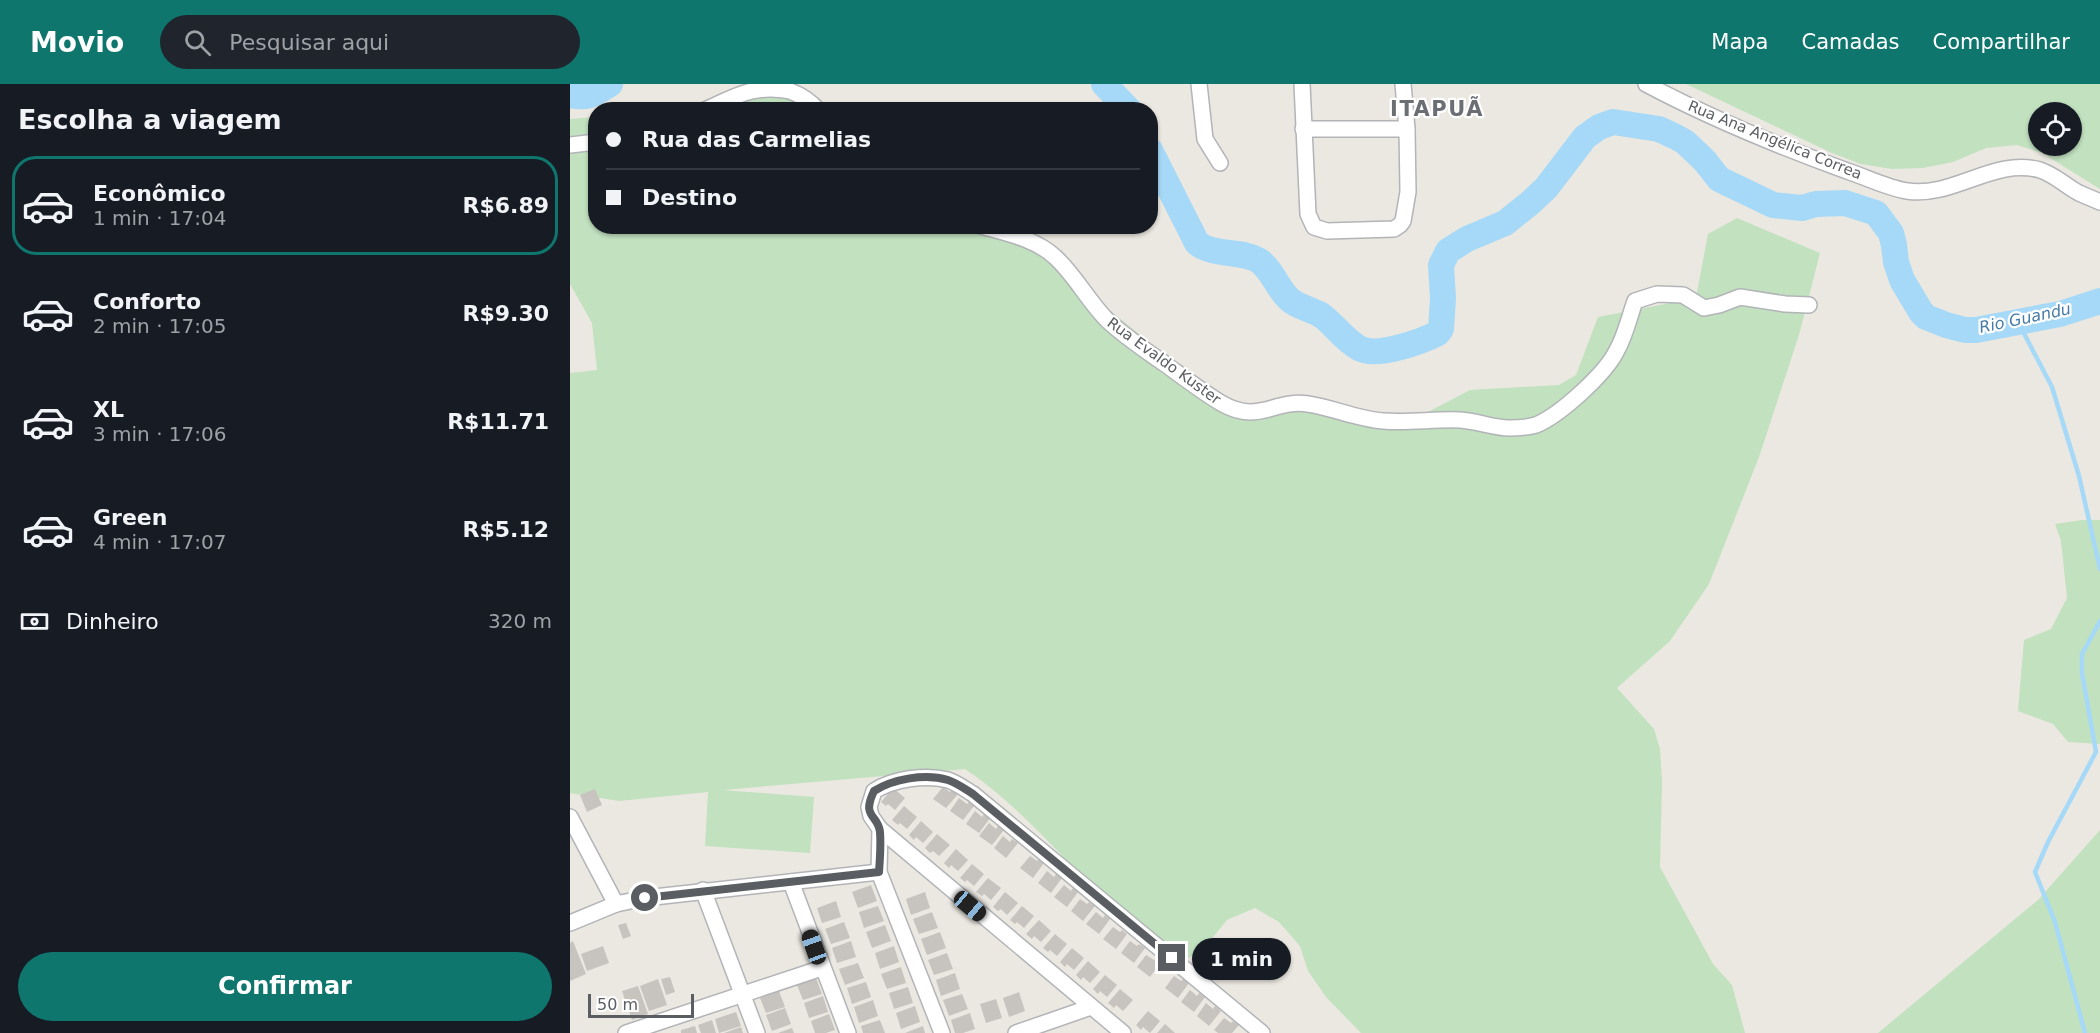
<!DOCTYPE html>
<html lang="pt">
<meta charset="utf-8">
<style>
body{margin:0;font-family:"DejaVu Sans",sans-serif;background:#20242c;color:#f1f3f6;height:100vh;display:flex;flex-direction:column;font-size:22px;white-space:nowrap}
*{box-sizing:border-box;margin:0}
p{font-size:20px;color:#9ea1a6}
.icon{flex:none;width:33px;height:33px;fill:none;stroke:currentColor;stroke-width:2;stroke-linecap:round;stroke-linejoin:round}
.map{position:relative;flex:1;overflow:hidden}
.panel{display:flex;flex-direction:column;background:#171b24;width:570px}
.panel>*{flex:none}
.top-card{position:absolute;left:18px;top:18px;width:570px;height:132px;border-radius:24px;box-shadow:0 2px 4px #0004;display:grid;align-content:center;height:132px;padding:0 18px;background:#171b24}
.tools{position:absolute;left:1458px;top:18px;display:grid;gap:12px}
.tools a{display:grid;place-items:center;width:54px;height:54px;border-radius:50%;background:#171b24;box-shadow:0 2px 4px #0004;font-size:30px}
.scale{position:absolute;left:18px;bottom:15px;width:106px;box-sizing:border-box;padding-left:6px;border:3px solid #5a5d61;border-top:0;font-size:16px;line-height:21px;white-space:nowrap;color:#5a5d61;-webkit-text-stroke:4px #fff;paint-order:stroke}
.end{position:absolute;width:27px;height:27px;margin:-14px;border:8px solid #5a5d61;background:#fff;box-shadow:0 0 0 3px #fff}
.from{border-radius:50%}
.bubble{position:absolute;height:42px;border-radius:21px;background:#171b24;box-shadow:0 2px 4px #0004;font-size:20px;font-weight:700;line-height:42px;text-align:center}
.car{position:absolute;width:18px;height:36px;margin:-18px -9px;border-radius:8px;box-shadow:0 0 4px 2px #0007;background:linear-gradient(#222 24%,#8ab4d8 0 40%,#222 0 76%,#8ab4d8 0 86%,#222 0)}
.top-card b{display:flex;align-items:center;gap:21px;height:57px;font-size:22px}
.top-card b+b{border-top:2px solid #363941}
.top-card i{width:15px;height:15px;background:#f1f3f6}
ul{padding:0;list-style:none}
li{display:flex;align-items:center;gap:18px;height:99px;margin:0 12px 9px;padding:0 6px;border:3px solid transparent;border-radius:24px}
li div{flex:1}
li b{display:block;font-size:22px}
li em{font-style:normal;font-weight:700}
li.selected{border-color:#0f766e}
li>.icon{width:54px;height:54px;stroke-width:1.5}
h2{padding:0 18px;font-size:27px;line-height:72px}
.pay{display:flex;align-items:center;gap:15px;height:66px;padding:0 18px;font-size:22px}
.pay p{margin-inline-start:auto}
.button{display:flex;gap:12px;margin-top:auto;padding:12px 18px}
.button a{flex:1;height:69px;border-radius:36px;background:#0f766e;color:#fff;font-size:24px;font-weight:700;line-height:69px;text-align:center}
header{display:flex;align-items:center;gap:36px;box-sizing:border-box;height:84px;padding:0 30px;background:#0f766e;color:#fff}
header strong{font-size:28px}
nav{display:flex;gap:33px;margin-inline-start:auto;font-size:21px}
.search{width:420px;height:54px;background:#20242c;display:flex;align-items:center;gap:15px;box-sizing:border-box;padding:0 21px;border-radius:33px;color:#9ea1a6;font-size:22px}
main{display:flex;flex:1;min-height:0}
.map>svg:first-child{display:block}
</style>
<header>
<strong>Movio</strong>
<div class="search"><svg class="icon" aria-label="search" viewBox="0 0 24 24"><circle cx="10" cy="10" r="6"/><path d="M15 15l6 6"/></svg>Pesquisar aqui</div>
<nav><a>Mapa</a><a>Camadas</a><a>Compartilhar</a></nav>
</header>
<main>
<section class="panel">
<h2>Escolha a viagem</h2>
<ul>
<li class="selected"><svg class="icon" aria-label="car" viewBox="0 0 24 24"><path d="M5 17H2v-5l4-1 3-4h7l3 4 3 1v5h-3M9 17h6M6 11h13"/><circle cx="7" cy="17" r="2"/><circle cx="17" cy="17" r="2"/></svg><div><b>Econômico</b><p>1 min · 17:04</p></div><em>R$6.89</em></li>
<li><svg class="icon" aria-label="car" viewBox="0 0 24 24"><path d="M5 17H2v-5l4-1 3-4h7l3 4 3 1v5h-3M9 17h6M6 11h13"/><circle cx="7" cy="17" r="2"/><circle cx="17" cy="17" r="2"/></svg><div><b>Conforto</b><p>2 min · 17:05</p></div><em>R$9.30</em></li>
<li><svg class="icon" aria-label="car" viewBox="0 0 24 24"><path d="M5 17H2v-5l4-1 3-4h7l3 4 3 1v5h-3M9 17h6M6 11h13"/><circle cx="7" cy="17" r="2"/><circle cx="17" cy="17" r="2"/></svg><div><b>XL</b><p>3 min · 17:06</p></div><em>R$11.71</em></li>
<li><svg class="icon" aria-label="car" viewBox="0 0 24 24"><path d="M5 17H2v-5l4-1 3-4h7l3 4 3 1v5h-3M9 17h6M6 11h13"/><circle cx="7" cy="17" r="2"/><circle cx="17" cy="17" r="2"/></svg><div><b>Green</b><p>4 min · 17:07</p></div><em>R$5.12</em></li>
</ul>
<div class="pay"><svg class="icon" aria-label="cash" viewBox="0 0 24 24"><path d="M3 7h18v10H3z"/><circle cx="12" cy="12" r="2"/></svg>Dinheiro<p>320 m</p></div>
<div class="button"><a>Confirmar</a></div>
</section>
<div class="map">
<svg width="1530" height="949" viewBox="0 0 1530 949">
<rect width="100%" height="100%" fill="#ebe8e1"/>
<!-- green -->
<g fill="#c1e1bf" fill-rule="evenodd">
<path d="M1116 0H1530V105L1472 69 1447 61 1416 64 1383 78 1353 84 1322 85 1291 80 1262 69ZM1468 28H1502V62H1468Z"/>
<polygon points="232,3 250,25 75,26"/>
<path d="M25 33 26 142 424 143 482 160 510 202 628 298 665 323H690L727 311 746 319 794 334 856 329 900 306 989 301 1006 291 1028 233 1126 214 1138 150 1167 134 1250 169 1229 251 1189 373 1139 500 1100 557 1047 604 1084 645 1090 665 1092 698 1090 783 1143 880 1162 901 1175 949H791L756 913 738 887 730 862 709 838 685 824 657 836 633 865 618 874 603 873C578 851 550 830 527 807 484 765 445 718 395 685L153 706 244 713 240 769 135 762 138 708 49 717 0 709V289L27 286 22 239 0 200V35Z"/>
<polygon points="1512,436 1530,436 1530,660 1498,658 1483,640 1448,627 1454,556 1481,545 1497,514 1491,457 1485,440"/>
<polygon points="1530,746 1530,949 1308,949 1468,816"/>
</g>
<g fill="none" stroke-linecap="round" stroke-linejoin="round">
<!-- stream -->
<g stroke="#a6d9f7" stroke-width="4.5">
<polyline points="1448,238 1482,303 1509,392 1530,485"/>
<polyline points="1515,949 1485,838 1465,788 1478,758 1526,668 1512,589 1512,570 1530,537"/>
</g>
<!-- river -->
<g stroke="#a6d9f7" stroke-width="26">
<polyline points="534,0 559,26"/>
<path d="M0 11C19 15 24 10 40 0"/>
<path d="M580 66 627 159C643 172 670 166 688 176 702 185 707 204 719 215 727 223 741 225 751 231 765 241 774 256 789 264 806 274 851 258 868 249L871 245 873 214 871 181 878 167 897 155 935 139 960 119 976 104 1015 53 1029 43 1043 38 1089 45 1106 53 1115 58 1135 77 1149 95 1203 121 1232 124 1246 120 1275 119 1306 129 1321 149 1324 161 1326 178 1332 196 1351 228 1356 233 1376 241 1395 246H1406L1490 230 1530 217"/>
</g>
</g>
<!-- building -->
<g fill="#c7c3be">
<polygon points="373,703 380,708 382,705 388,710 376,724 363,715"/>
<polygon points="323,704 335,714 325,726 318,720 316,722 311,718"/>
<polygon points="25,705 32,721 17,728 10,711"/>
<polygon points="389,714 397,720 399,718 404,722 393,736 380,727"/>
<polygon points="334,722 347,733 337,745 330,739 328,741 322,736"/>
<polygon points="405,727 412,733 414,730 420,734 409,749 396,740"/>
<polygon points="351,737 363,748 353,759 346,753 344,756 339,751"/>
<polygon points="419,739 426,745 428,742 434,746 422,761 409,752"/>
<polygon points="367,750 380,761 369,772 363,767 360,769 355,764"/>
<polygon points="433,752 440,758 442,755 448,759 436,774 424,764"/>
<polygon points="386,765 398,776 388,787 381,781 379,784 374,779"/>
<polygon points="460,772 467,777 469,775 474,779 463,794 450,784"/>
<polygon points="402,780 414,790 404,802 397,796 395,798 390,794"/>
<polygon points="477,787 484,793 486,790 492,794 481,809 468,799"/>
<polygon points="418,794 431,804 421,816 414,810 412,812 406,808"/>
<polygon points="301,801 307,817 288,824 282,808"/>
<polygon points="494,801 501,807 503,804 508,808 497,823 484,813"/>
<polygon points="355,808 360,824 341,831 336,815"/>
<polygon points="435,808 448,819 437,831 431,825 428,827 423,823"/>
<polygon points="510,815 517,820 519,818 525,822 513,837 501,827"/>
<polygon points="266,817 271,833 252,839 247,824"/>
<polygon points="308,822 314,837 294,844 289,828"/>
<polygon points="452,822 464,832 454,844 447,838 445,840 440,836"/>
<polygon points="362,828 368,844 349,850 343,835"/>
<polygon points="526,828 533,834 535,831 540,835 529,850 516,840"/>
<polygon points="469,836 481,847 471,858 464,852 462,855 456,850"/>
<polygon points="274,838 280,854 261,860 255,845"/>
<polygon points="56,839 61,852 53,855 48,841"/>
<polygon points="315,841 321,857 302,864 296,848"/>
<polygon points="543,843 550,848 552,846 557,850 546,865 533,855"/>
<polygon points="370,848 376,864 357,871 351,855"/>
<polygon points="485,850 497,860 487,872 480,866 478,868 473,864"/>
<polygon points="3,857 16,890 0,897 0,859"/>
<polygon points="281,857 286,873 267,879 262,864"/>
<polygon points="560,857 567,862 569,860 575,864 564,879 551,869"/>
<polygon points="33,862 39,879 17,887 11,870"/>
<polygon points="324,862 329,878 310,885 305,869"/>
<polygon points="502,864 514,874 504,886 497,880 495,883 490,878"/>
<polygon points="377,869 383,885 364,891 358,876"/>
<polygon points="576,871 584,876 586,874 591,878 580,893 567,883"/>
<polygon points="518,877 530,888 520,899 513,893 511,896 506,891"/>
<polygon points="288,879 294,894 275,901 269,885"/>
<polygon points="331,883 336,899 317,905 311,890"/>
<polygon points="385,889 390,905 371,912 366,896"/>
<polygon points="535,891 547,901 537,913 530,907 528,910 523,905"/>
<polygon points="604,892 611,897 613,895 619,899 608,914 595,904"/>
<polygon points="100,893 105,908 96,911 91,895"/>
<polygon points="246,894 252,910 233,916 227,901"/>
<polygon points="88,895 97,921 79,927 70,902"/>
<polygon points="296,898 301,913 282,920 277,904"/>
<polygon points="68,902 78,930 62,936 52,907"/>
<polygon points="338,903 343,919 324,925 319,909"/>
<polygon points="550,905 563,916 553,927 546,921 544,924 538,919"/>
<polygon points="620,906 627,912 629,909 635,913 624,928 611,918"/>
<polygon points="209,907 215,923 196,929 190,914"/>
<polygon points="449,908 455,927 439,933 433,914"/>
<polygon points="392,910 398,925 379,932 373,916"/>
<polygon points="253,912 258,928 239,934 234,919"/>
<polygon points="426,915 432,934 416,939 410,920"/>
<polygon points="303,916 308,932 289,939 284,923"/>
<polygon points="636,919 643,925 645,922 651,927 639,942 627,932"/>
<polygon points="345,922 350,938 331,945 326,929"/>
<polygon points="215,924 221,940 202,947 196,931"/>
<polygon points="578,927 590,937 580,949 573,943 571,946 566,941"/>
<polygon points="166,928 171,942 149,949 145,935"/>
<polygon points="400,929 405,945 393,949 385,949 381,936"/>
<polygon points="259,930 265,946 256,949 245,949 241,937"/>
<polygon points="654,934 661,939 663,937 669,941 662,949 648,949 644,946"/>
<polygon points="142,936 146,949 131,949 128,941"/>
<polygon points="310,936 315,949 293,949 291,942"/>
<polygon points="595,940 605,949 587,949"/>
<polygon points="125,942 127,949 111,949 111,946"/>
<polygon points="353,942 355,949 335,949"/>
<polygon points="171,943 173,949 154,949"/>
<polygon points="222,944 224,949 208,949"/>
</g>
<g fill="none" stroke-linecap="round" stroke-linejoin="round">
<!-- minor casing -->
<g stroke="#b2b4b8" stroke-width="18">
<g id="minor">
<polyline points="629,0 635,55 650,79"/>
<polyline points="732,0 738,130 744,143 757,147 824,145 830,141 833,137 838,108 837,45 833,0"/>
<path d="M1076 0C1140 34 1208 62 1277 87 1296 93 1317 104 1337 107 1384 114 1424 73 1470 86 1485 91 1496 102 1509 109 1516 112 1523 115 1530 118"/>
<path d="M135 26C166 12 184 0 220 7 231 11 240 17 248 26"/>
<polyline points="733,45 837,45"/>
<polyline points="0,61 26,58"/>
<path d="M411 142C436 149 466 155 485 173 505 191 518 217 537 236 555 253 575 266 595 280 613 293 631 307 651 319 689 341 703 315 738 320 764 324 787 335 813 337 839 339 864 335 890 336 907 337 923 344 939 344 947 344 959 343 966 341 990 331 1034 291 1046 268 1055 253 1059 234 1065 217L1087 210 1113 211 1134 224 1149 221 1170 213 1215 220 1239 221"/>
<polyline points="0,733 46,820"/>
<polyline points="310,745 553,949"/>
<polyline points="221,798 278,949"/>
<polyline points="133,806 187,949"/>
<polyline points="0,839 46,820 75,814 309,788"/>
<polyline points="56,949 252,884"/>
<path d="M372 949 309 788 310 745 301 732 299 723 304 707C323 695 355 690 378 696 387 699 395 705 403 710L692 949"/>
<polyline points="446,949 521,923"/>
</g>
</g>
<!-- minor -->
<use href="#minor" stroke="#fff" stroke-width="15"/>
</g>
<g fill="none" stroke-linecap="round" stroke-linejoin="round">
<!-- route -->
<path stroke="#5a5d61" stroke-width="8" d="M75 814 309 788C310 775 311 761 310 748 308 730 291 734 304 707 323 695 355 689 378 696 387 699 395 705 403 710L602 874"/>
</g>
<g text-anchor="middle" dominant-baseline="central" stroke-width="4.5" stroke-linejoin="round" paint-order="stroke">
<!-- street labels -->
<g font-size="15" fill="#5a5d61" stroke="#fff">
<text transform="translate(1205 56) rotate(22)">Rua Ana Angélica Correa</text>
<text transform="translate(594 277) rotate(36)">Rua Evaldo Kuster</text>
</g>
<!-- water labels -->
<g font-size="16" font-style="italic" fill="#457ba6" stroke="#fff">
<text transform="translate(1455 234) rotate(-12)">Rio Guandu</text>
</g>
<!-- district labels -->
<g font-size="21" font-weight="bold" letter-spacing="1.5" fill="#6b6f73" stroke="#fff">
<text x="867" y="25">ITAPUÃ</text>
</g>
</g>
</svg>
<div class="tools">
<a><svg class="icon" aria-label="locate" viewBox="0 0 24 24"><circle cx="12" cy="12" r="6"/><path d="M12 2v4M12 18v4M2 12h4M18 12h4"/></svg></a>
</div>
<div class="scale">50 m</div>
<i class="end from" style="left:75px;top:814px"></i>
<i class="end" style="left:602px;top:874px"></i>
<div class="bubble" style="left:622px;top:854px;width:99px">1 min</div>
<i class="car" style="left:400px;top:822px;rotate:130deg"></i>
<i class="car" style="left:244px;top:863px;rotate:340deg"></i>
<div class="top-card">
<b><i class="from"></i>Rua das Carmelias</b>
<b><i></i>Destino</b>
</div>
</div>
</main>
